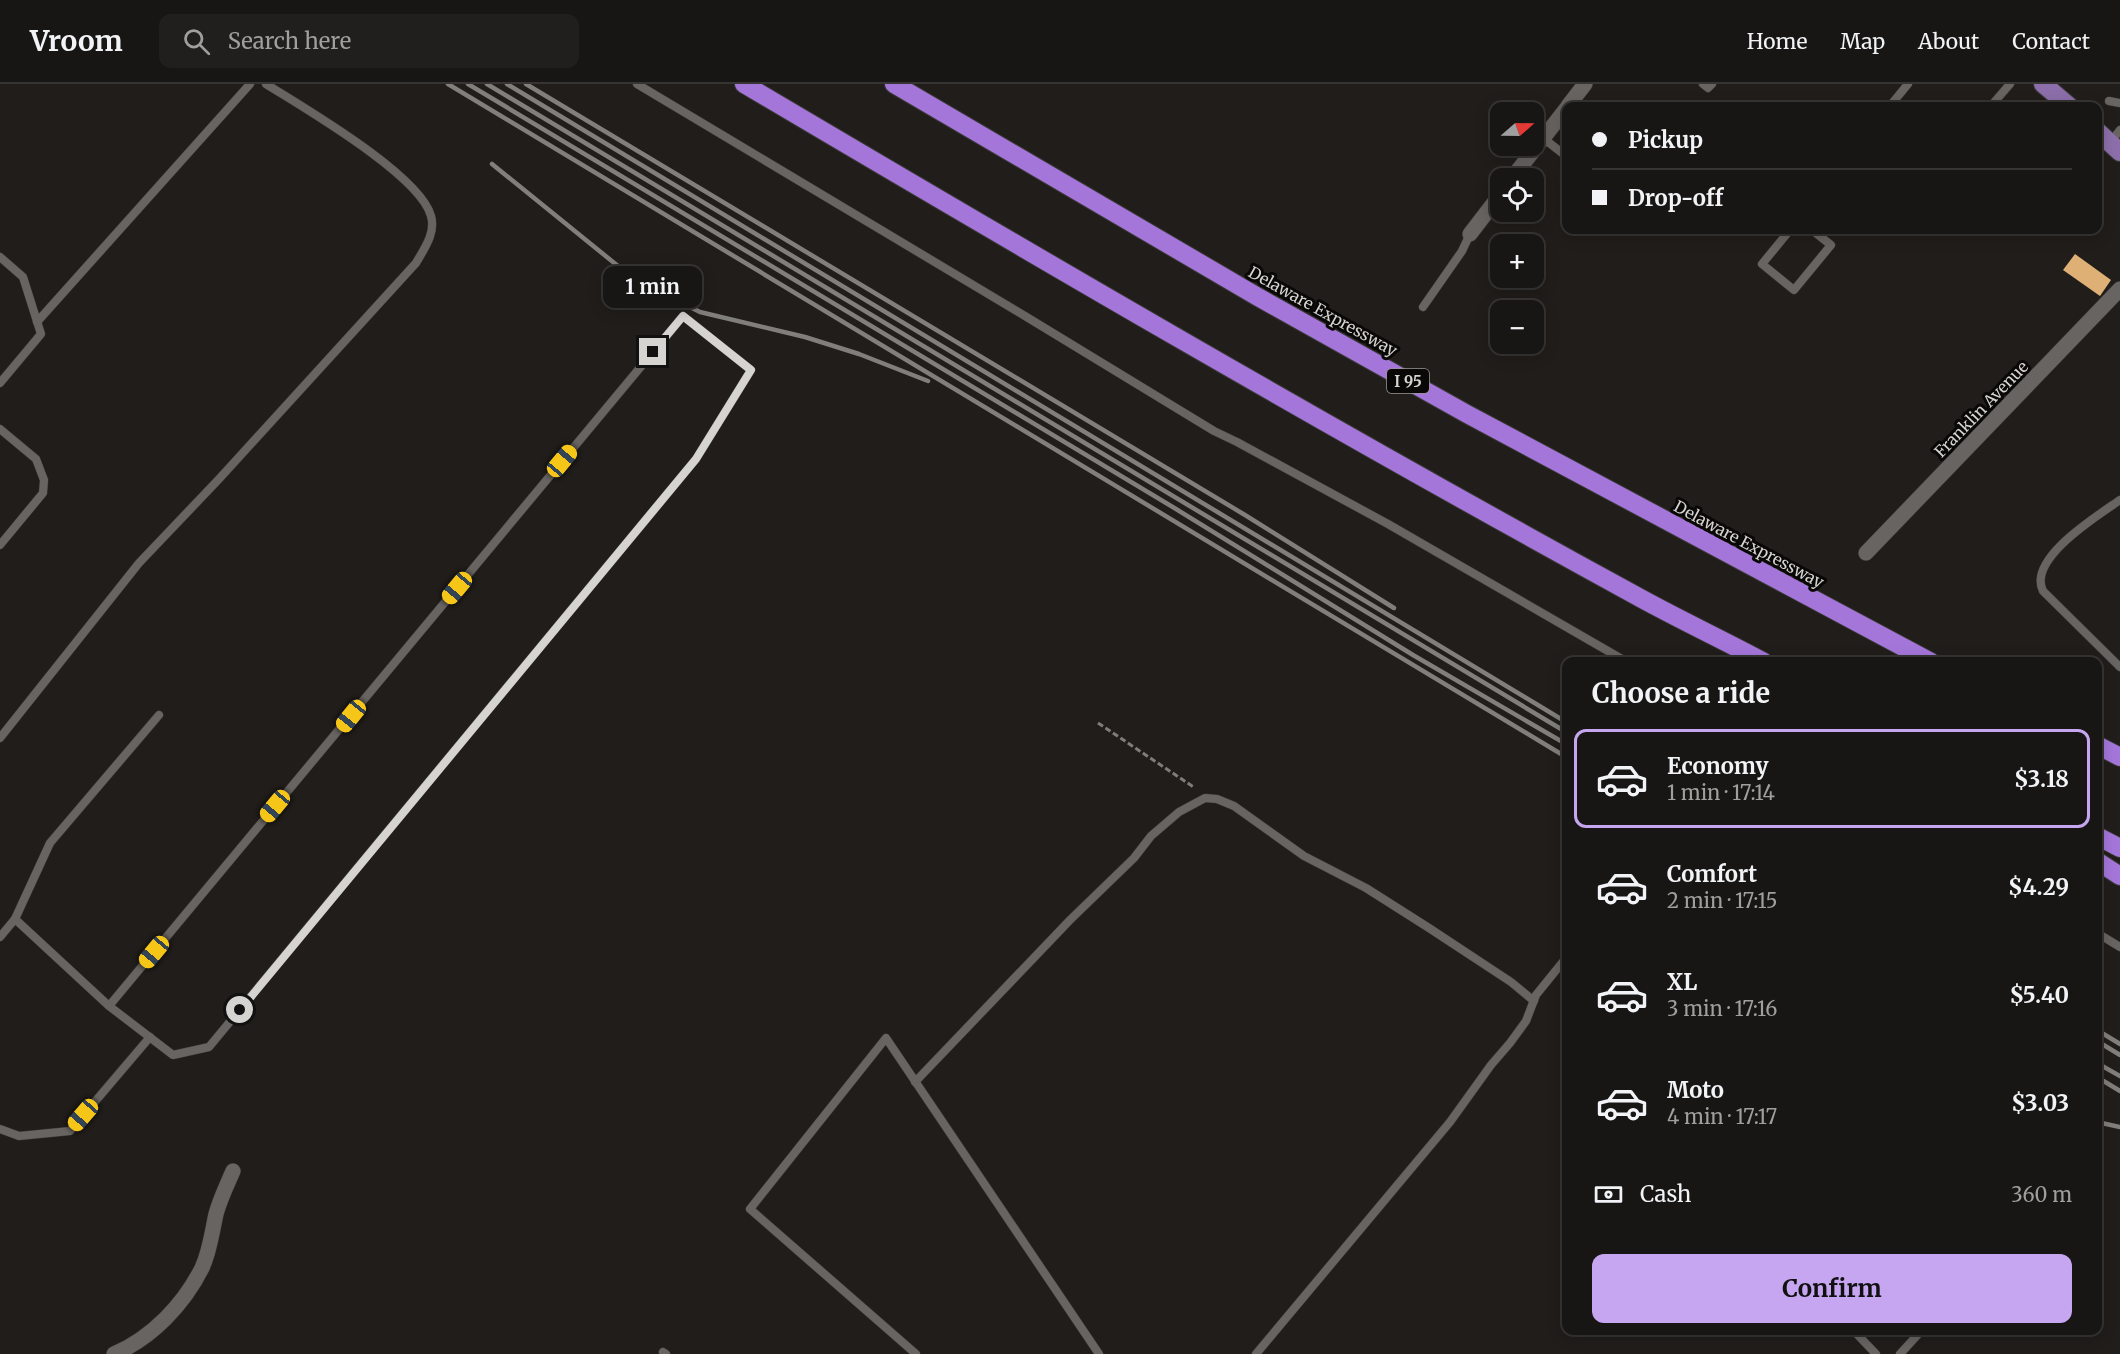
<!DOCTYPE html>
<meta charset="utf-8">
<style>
body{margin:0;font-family:Merriweather,serif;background:#211f1d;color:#f1f3f6;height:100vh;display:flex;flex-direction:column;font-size:22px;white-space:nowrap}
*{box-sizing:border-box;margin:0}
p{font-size:20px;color:#9f9fa0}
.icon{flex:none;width:33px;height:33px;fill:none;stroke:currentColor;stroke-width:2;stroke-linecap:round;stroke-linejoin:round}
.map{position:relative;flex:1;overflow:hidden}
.details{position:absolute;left:1562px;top:573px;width:540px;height:678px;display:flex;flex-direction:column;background:#181614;border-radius:12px;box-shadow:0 3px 15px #0003,0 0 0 2px #363534}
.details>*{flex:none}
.guide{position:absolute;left:1562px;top:18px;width:540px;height:132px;border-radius:12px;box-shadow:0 3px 15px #0003,0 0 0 2px #363534;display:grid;align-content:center;height:132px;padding:0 30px;background:#181614}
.needle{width:39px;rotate:70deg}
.buttons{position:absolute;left:1490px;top:18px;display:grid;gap:12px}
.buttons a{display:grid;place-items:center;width:54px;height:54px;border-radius:12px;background:#181614;box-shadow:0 3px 15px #0003,0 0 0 2px #363534;font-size:30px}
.end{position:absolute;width:27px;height:27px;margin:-14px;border:8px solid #d5d4d1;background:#111;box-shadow:0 0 0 3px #111}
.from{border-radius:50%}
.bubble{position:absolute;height:42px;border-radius:12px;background:#181614;box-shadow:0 3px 15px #0003,0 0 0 2px #363534;font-size:20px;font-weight:700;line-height:42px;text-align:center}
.car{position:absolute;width:18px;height:36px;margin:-18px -9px;border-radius:8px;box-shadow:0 0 4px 2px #0007;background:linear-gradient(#f5c518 24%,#345 0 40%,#f5c518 0 76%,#345 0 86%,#f5c518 0)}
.guide b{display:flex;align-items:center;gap:21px;height:57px;font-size:22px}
.guide b+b{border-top:2px solid #363534}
.guide i{width:15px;height:15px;background:#f1f3f6}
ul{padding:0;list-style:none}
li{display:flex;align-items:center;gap:18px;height:99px;margin:0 12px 9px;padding:0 18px;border:3px solid transparent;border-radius:12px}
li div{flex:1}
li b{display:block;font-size:22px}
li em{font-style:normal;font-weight:700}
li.on{border-color:#c6a6f0}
li>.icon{width:54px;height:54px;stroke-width:1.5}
h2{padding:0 30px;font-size:27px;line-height:72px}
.pay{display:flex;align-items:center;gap:15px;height:66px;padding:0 30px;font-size:22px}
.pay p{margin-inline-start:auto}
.primary-button{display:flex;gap:12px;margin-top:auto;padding:12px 30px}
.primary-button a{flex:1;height:69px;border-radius:12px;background:#c6a6f0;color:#111;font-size:24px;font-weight:700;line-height:69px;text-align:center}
header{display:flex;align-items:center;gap:36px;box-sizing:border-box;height:84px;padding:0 30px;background:#181614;border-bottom:2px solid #363534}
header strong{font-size:28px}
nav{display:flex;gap:33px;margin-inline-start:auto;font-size:21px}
.search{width:420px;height:54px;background:#211f1d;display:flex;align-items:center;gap:15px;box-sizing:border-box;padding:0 21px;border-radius:12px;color:#9f9fa0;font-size:22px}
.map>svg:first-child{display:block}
</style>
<header>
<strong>Vroom</strong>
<div class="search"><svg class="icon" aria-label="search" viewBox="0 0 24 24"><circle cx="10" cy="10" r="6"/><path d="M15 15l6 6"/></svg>Search here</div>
<nav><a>Home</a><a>Map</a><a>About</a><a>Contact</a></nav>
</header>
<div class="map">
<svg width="2120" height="1270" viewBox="0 0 2120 1270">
<rect width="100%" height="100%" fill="#201d1a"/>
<!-- building -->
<polygon fill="#dfb075" points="2075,170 2111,196 2100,212 2063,186"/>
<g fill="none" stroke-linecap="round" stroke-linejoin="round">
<!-- lane casing -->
<g stroke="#3a3836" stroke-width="9">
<g id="lane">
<polyline points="637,0 1025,232 1214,347 1237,358 1388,440 1627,578"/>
<polyline points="1703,0 1708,4 1712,0"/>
<polyline points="2109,17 2120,19"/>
<polyline points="1890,22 1908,0"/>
<polyline points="1991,22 2010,0"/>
<polyline points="1543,54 1566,72"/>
<polyline points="2110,59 2120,46"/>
<polyline points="1790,146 1762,180 1794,206 1831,161 1812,146"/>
<polyline points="0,173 23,193 41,250 0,299"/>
<polyline points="1423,223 1462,167 1470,150"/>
<polyline points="37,238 250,0"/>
<polyline points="0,345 36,375 44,396 43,409 0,461"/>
<path d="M2120 416C2097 432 2027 475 2043 507L2120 583"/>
<path d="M0 654 139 479 219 395 416 179C424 165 436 149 431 132 420 91 304 24 266 0"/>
<polyline points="15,835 50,759 159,631"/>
<polyline points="2097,849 2120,863"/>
<polyline points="0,853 15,835 109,922 173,971 209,963 696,375 751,286 683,232 109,922"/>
<polyline points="915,998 1070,836 1134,774 1151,752 1179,728 1205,714 1217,715 1234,722 1304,772 1366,804 1429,844 1511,898 1534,917"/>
<polyline points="0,1045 19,1052 70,1047 150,953"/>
<polyline points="1853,1246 1876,1270"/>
<polyline points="663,1268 666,1270"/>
<polyline points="916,1270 750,1125 886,954 1099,1270"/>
<polyline points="1256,1270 1450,1038 1491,981 1510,959 1526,937 1536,911 1566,874"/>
<polyline points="1900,1270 1922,1246"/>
</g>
</g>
<!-- street casing -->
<g stroke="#3a3836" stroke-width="16">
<g id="street">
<polyline points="1568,22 1585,0"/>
<polyline points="1512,94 1566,25"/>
<polyline points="1470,150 1500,111"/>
<polyline points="1866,469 2120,205"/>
<path d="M114 1270C152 1254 184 1220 202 1184 210 1167 212 1148 216 1130 220 1115 227 1101 233 1087"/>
</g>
</g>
<!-- primary casing -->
<g stroke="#3a3836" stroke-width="20">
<g id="primary">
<polyline points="2043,0 2069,22"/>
<polyline points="2097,47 2120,68"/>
</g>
</g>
<!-- highway casing -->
<g stroke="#3a3836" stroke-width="20">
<g id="highway">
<path d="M744 0C1038 174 1333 346 1633 510 1676 534 1721 555 1764 578"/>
<polyline points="894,0 1258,213 1467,330 1931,578"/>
<polyline points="2097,661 2120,673"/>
<polyline points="2097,752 2120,764"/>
<polyline points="2097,777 2120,792"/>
</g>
</g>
<!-- path -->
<polyline stroke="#7f7d7a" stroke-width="3" stroke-dasharray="6 3" stroke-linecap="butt" points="1098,639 1195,704"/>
<!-- lane -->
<use href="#lane" stroke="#686461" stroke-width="8"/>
<!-- street -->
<use href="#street" stroke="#686461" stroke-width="15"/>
<!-- primary -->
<use href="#primary" stroke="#8c6faa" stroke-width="18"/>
<!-- highway -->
<use href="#highway" stroke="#a476da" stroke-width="18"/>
<!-- rail -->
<g stroke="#817f7c" stroke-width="4.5">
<polyline points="448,0 1566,673"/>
<polyline points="468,0 1176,425 1413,571 1566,660"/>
<polyline points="487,0 1566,648"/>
<polyline points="507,0 1566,638"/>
<polyline points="526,0 1245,431 1394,524"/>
<polyline points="492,80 634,195 700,228 805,253 859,270 928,297"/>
<polyline points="2097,946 2120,960"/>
<polyline points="2097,957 2120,971"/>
<polyline points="2097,979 2120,992"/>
<polyline points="2097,993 2120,1007"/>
<polyline points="2097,1038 2120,1043"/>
</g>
</g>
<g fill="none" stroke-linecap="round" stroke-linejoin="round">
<!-- route -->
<polyline stroke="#d5d4d1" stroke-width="8" points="240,926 696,375 751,286 683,232 653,268"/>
</g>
<g text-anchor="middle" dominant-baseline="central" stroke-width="6" stroke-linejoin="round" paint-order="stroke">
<!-- shield labels -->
<rect fill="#090806" stroke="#989794" stroke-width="1.5" x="1387" y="285" width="42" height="24" rx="4.5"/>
<g font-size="15" font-weight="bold" fill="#d5d4d1">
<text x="1408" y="297">I 95</text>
</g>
<!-- street labels -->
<g font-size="16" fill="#d5d4d1" stroke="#090806">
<text transform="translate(1323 227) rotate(29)">Delaware Expressway</text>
<text transform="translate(1981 325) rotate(-46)">Franklin Avenue</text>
<text transform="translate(1749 460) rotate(28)">Delaware Expressway</text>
</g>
</g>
</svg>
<div class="buttons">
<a><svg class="needle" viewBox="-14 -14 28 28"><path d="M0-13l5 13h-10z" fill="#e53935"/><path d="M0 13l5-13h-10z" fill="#9f9fa0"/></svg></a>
<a><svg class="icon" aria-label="locate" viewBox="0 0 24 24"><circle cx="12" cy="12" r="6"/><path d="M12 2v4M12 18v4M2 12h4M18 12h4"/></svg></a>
<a>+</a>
<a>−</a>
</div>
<i class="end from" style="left:240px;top:926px"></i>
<i class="end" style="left:653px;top:268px"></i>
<div class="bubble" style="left:603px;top:182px;width:99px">1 min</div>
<i class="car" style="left:562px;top:377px;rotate:40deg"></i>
<i class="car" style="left:457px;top:504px;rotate:220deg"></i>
<i class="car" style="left:351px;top:632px;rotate:219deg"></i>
<i class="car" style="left:275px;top:722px;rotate:220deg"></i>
<i class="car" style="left:154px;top:868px;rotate:220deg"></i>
<i class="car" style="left:83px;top:1031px;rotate:221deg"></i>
<div class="guide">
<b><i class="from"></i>Pickup</b>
<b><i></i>Drop-off</b>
</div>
<section class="details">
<h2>Choose a ride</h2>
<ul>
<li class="on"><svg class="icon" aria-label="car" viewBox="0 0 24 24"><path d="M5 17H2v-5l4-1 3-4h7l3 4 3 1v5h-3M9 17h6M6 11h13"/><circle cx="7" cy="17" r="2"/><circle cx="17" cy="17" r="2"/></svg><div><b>Economy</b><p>1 min · 17:14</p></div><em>$3.18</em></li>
<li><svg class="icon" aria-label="car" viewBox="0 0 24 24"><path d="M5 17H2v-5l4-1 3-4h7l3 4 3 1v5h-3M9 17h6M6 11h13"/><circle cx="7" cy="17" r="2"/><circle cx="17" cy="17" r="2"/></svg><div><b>Comfort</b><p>2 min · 17:15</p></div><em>$4.29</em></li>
<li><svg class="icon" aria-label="car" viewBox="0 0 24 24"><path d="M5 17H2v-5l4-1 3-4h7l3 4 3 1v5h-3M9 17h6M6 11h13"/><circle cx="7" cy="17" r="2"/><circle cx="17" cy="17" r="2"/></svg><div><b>XL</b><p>3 min · 17:16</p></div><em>$5.40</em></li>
<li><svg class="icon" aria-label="car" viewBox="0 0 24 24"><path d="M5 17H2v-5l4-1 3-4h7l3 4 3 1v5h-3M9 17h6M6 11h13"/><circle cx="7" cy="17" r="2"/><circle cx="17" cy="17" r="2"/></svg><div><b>Moto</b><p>4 min · 17:17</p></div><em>$3.03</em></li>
</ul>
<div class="pay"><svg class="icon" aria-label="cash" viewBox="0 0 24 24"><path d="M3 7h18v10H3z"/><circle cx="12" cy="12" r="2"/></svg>Cash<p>360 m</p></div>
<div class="primary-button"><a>Confirm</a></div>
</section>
</div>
